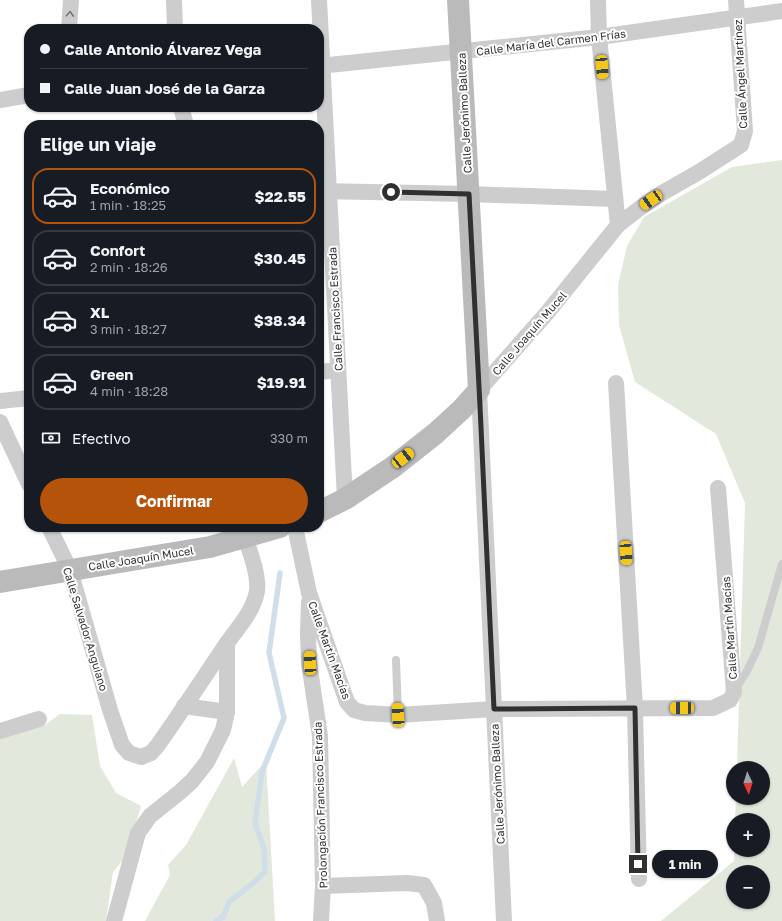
<!DOCTYPE html>
<html lang="es">
<meta charset="utf-8">
<style>
body{margin:0;font-family:"Golos Text",sans-serif;background:#242831;color:#f1f3f6;height:100vh;display:flex;flex-direction:column;font-size:15px;white-space:nowrap}
*{box-sizing:border-box;margin:0}
p{font-size:13px;color:#9ea1a6}
.icon{flex:none;width:22px;height:22px;fill:none;stroke:currentColor;stroke-width:2;stroke-linecap:round;stroke-linejoin:round}
.map{position:relative;flex:1;overflow:hidden}
.sheet{position:absolute;left:24px;top:120px;width:300px;height:412px;display:flex;flex-direction:column;background:#171b24;border-radius:16px;box-shadow:0 1px 3px #0004}
.sheet>*{flex:none}
.banner{position:absolute;left:24px;top:24px;width:300px;height:88px;border-radius:16px;box-shadow:0 1px 3px #0004;display:grid;align-content:center;height:88px;padding:0 16px;background:#171b24}
.needle{width:26px;rotate:176deg}
.controls{position:absolute;left:726px;top:761px;display:grid;gap:8px}
.controls a{display:grid;place-items:center;width:44px;height:44px;border-radius:50%;background:#171b24;box-shadow:0 1px 3px #0004;font-size:20px}
.end{position:absolute;width:18px;height:18px;margin:-9px;border:5px solid #303030;background:#fff;box-shadow:0 0 0 2px #fff}
.from{border-radius:50%}
.bubble{position:absolute;height:28px;border-radius:14px;background:#171b24;box-shadow:0 1px 3px #0004;font-size:13px;font-weight:700;line-height:28px;text-align:center}
.car{position:absolute;width:12px;height:24px;margin:-12px -6px;border-radius:5px;box-shadow:0 0 3px 1px #0007;background:linear-gradient(#f5c518 24%,#345 0 40%,#f5c518 0 76%,#345 0 86%,#f5c518 0)}
.banner b{display:flex;align-items:center;gap:14px;height:38px;font-size:15px}
.banner b+b{border-top:1px solid #363941}
.banner i{width:10px;height:10px;background:#f1f3f6}
ul{padding:0;list-style:none}
li{display:flex;align-items:center;gap:12px;height:56px;margin:0 8px 6px;padding:0 8px;border:2px solid #363941;border-radius:16px}
li div{flex:1}
li b{display:block;font-size:15px}
li em{font-style:normal;font-weight:700}
li.on{border-color:#b45309}
li>.icon{width:36px;height:36px;stroke-width:1.5}
h2{padding:0 16px;font-size:18px;line-height:48px}
.pay{display:flex;align-items:center;gap:10px;height:44px;padding:0 16px;font-size:15px}
.pay p{margin-inline-start:auto}
.action{display:flex;gap:8px;margin-top:auto;padding:8px 16px}
.action a{flex:1;height:46px;border-radius:24px;background:#b45309;color:#fff;font-size:16px;font-weight:700;line-height:46px;text-align:center}
.map>svg:first-child{display:block}
</style>
<div class="map">
<svg width="782" height="921" viewBox="0 0 782 921">
<rect width="100%" height="100%" fill="#fff"/>
<!-- green -->
<g fill="#e3e8dd" fill-rule="evenodd">
<path d="M782 160V921H661L734 861V850H763V820H735L736 798H763V768H737L745 503 716 434 635 382 619 325 618 285 627 246 644 217 732 167ZM733 872H763V902H733Z"/>
<polygon points="60,714 92,715 100,766 116,793 141,806 127,855 113,872 106,921 0,921 0,739 45,725"/>
<polygon points="234,758 242,787 266,761 275,921 145,921 170,875 168,865 186,845"/>
</g>
<g fill="none" stroke-linecap="round" stroke-linejoin="round">
<!-- stream -->
<polyline stroke="#cfdee8" stroke-width="5.5" points="216,921 223,917 229,902 251,885 265,872 264,849 255,823 262,772 284,718 269,653 280,573"/>
<!-- lane -->
<g stroke="#cdcdcd" stroke-width="8">
<polyline points="396,660 398,715"/>
<polyline points="735,690 747,671 758,648 782,564"/>
</g>
<!-- street -->
<g stroke="#cdcdcd" stroke-width="16">
<polyline points="174,0 175,29"/>
<polyline points="319,0 345,499"/>
<polyline points="69,29 71,0"/>
<polyline points="319,66 599,37 782,11"/>
<polyline points="0,100 29,95"/>
<polyline points="181,107 186,125"/>
<polyline points="319,191 469,194 615,199"/>
<polyline points="618,225 640,208 662,193 699,172 741,145 745,131 736,0"/>
<polyline points="319,372 338,370"/>
<polyline points="616,383 635,708 639,879"/>
<polyline points="0,401 29,398"/>
<polyline points="0,422 29,484"/>
<path d="M49 527 70 570 110 710 122 745 129 753 141 757 151 753 158 745C181 712 203 679 225 646 237 628 253 613 257 591 259 575 250 552 245 537"/>
<polyline points="295,527 309,593 347,702 354,710 365,713 398,715 494,709 713,708 730,700 734,692 718,488"/>
<polyline points="309,602 308,633 309,663 320,736 323,886 321,921"/>
<polyline points="184,706 227,712"/>
<polyline points="0,731 39,719"/>
<polyline points="323,886 407,883 424,885 434,903 437,921"/>
<polyline points="114,921 138,833 150,816 180,792 192,781 207,762 223,730 227,712 227,643"/>
<polyline points="504,921 479,390 547,313 618,225 599,37 598,0"/>
</g>
<!-- secondary -->
<g stroke="#bababa" stroke-width="22">
<polyline points="319,512 345,499 393,467 436,433 462,409 479,390 458,0"/>
<polyline points="0,582 210,547 280,527"/>
</g>
</g>
<!-- one-way arrows -->
<defs><path id="oneway-chevron" d="M-2-3.5L2.5 0L-2 3.5" fill="none" stroke-width="1.6" stroke-linecap="round" stroke-linejoin="round"/></defs>
<use stroke="#777" href="#oneway-chevron" transform="translate(70 14) rotate(-87)"/>
<g fill="none" stroke-linecap="round" stroke-linejoin="round">
<!-- route -->
<polyline stroke="#303030" stroke-width="5" points="391,192 469,194 480,406 494,709 635,708 638,864"/>
</g>
<g text-anchor="middle" dominant-baseline="central" stroke-width="4" stroke-linejoin="round" paint-order="stroke">
<!-- street labels -->
<g font-size="11" fill="#303030" stroke="#fff">
<text transform="translate(551 42) rotate(-7)">Calle María del Carmen Frías</text>
<text transform="translate(740 74) rotate(-93)">Calle Ángel Martínez</text>
<text transform="translate(464 113) rotate(-93)">Calle Jerónimo Balleza</text>
<text transform="translate(335 309) rotate(-93)">Calle Francisco Estrada</text>
<text transform="translate(529 333) rotate(-49)">Calle Joaquín Mucel</text>
<text transform="translate(141 558) rotate(-9)">Calle Joaquín Mucel</text>
<text transform="translate(729 628) rotate(-94)">Calle Martín Macías</text>
<text transform="translate(86 629) rotate(73)">Calle Salvador Anguiano</text>
<text transform="translate(330 650) rotate(70)">Calle Martín Macías</text>
<text transform="translate(497 784) rotate(-93)">Calle Jerónimo Balleza</text>
<text transform="translate(320 805) rotate(-92)">Prolongación Francisco Estrada</text>
</g>
</g>
</svg>
<div class="controls">
<a><svg class="needle" viewBox="-14 -14 28 28"><path d="M0-13l5 13h-10z" fill="#e53935"/><path d="M0 13l5-13h-10z" fill="#9ea1a6"/></svg></a>
<a>+</a>
<a>−</a>
</div>
<i class="end from" style="left:391px;top:192px"></i>
<i class="end" style="left:638px;top:864px"></i>
<div class="bubble" style="left:652px;top:850px;width:66px">1 min</div>
<i class="car" style="left:602px;top:67px;rotate:175deg"></i>
<i class="car" style="left:651px;top:200px;rotate:236deg"></i>
<i class="car" style="left:403px;top:458px;rotate:52deg"></i>
<i class="car" style="left:626px;top:553px;rotate:176deg"></i>
<i class="car" style="left:310px;top:663px;rotate:357deg"></i>
<i class="car" style="left:682px;top:708px;rotate:270deg"></i>
<i class="car" style="left:398px;top:715px;rotate:357deg"></i>
<div class="banner">
<b><i class="from"></i>Calle Antonio Álvarez Vega</b>
<b><i></i>Calle Juan José de la Garza</b>
</div>
<section class="sheet">
<h2>Elige un viaje</h2>
<ul>
<li class="on"><svg class="icon" aria-label="car" viewBox="0 0 24 24"><path d="M5 17H2v-5l4-1 3-4h7l3 4 3 1v5h-3M9 17h6M6 11h13"/><circle cx="7" cy="17" r="2"/><circle cx="17" cy="17" r="2"/></svg><div><b>Económico</b><p>1 min · 18:25</p></div><em>$22.55</em></li>
<li><svg class="icon" aria-label="car" viewBox="0 0 24 24"><path d="M5 17H2v-5l4-1 3-4h7l3 4 3 1v5h-3M9 17h6M6 11h13"/><circle cx="7" cy="17" r="2"/><circle cx="17" cy="17" r="2"/></svg><div><b>Confort</b><p>2 min · 18:26</p></div><em>$30.45</em></li>
<li><svg class="icon" aria-label="car" viewBox="0 0 24 24"><path d="M5 17H2v-5l4-1 3-4h7l3 4 3 1v5h-3M9 17h6M6 11h13"/><circle cx="7" cy="17" r="2"/><circle cx="17" cy="17" r="2"/></svg><div><b>XL</b><p>3 min · 18:27</p></div><em>$38.34</em></li>
<li><svg class="icon" aria-label="car" viewBox="0 0 24 24"><path d="M5 17H2v-5l4-1 3-4h7l3 4 3 1v5h-3M9 17h6M6 11h13"/><circle cx="7" cy="17" r="2"/><circle cx="17" cy="17" r="2"/></svg><div><b>Green</b><p>4 min · 18:28</p></div><em>$19.91</em></li>
</ul>
<div class="pay"><svg class="icon" aria-label="cash" viewBox="0 0 24 24"><path d="M3 7h18v10H3z"/><circle cx="12" cy="12" r="2"/></svg>Efectivo<p>330 m</p></div>
<div class="action"><a>Confirmar</a></div>
</section>
</div>
